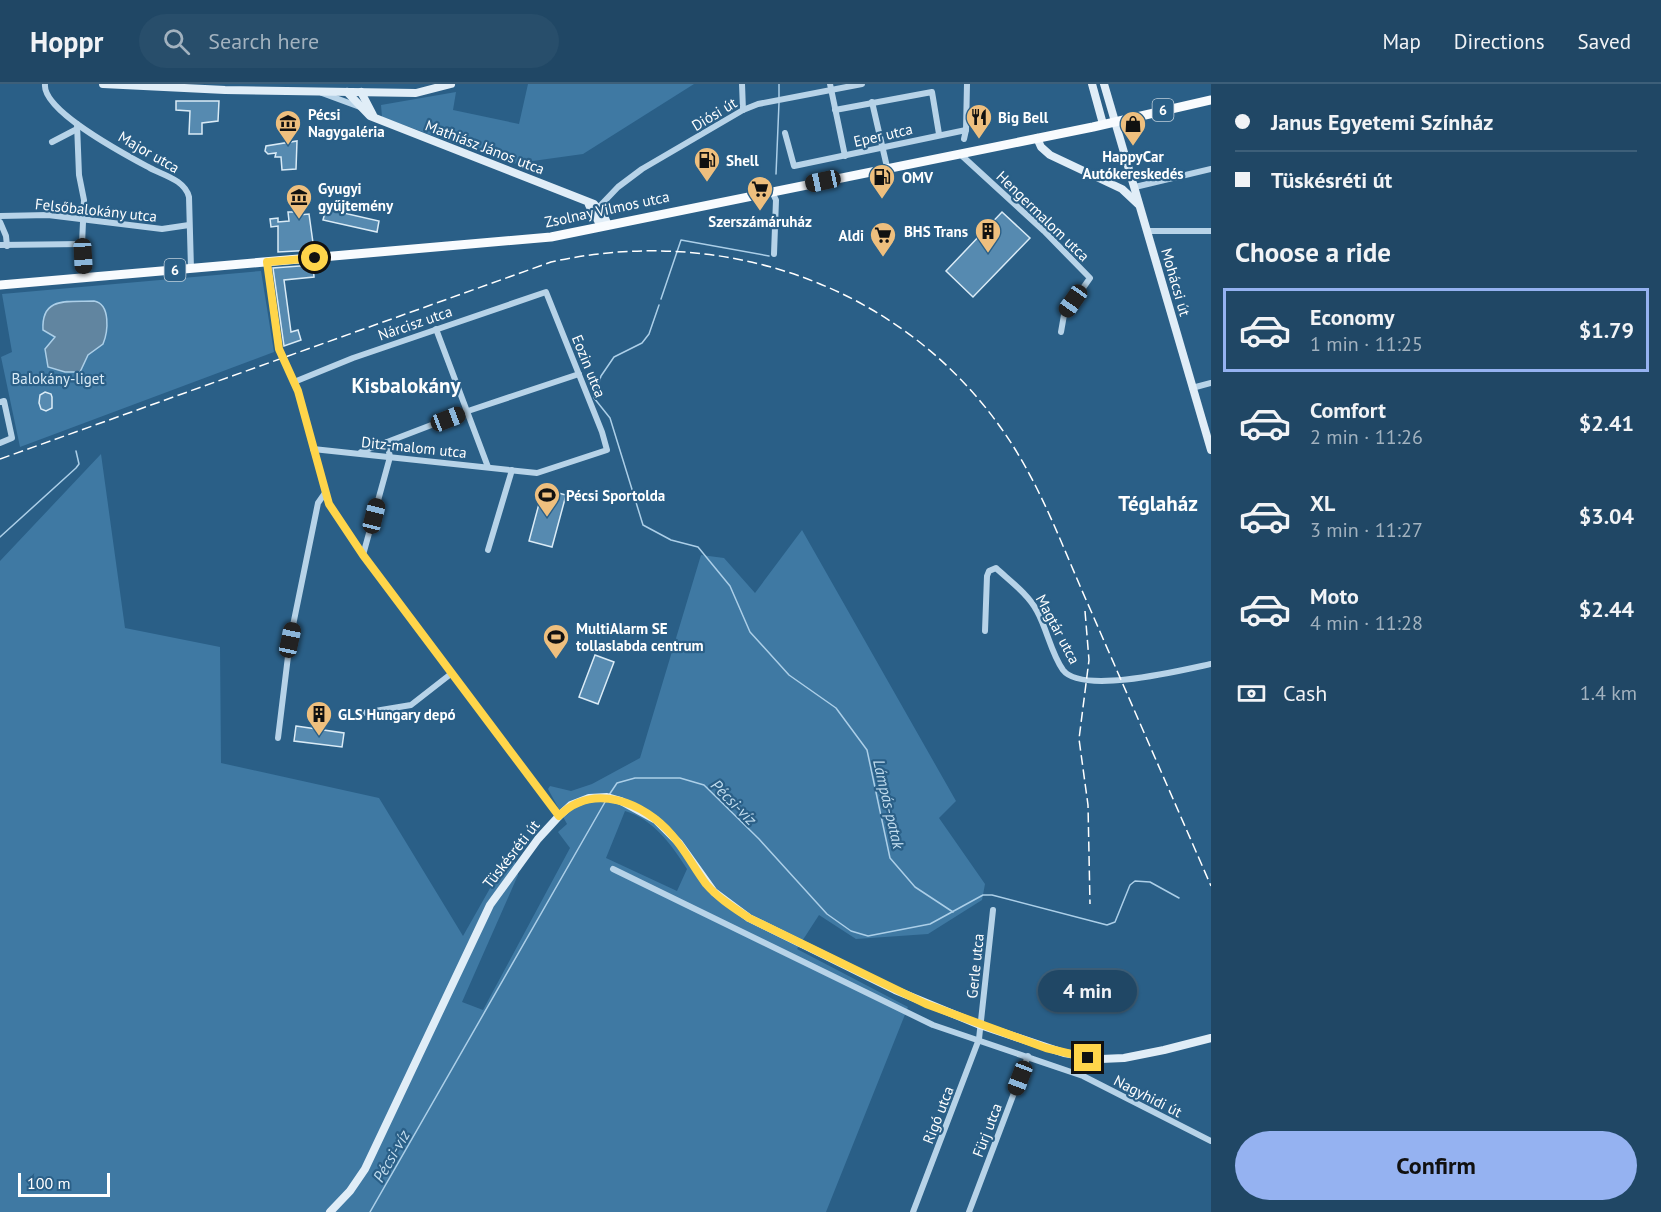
<!DOCTYPE html>
<meta charset="utf-8">
<style>
body{margin:0;font-family:"PT Sans",sans-serif;background:#284e6b;color:#f1f3f6;height:100vh;display:flex;flex-direction:column;font-size:22px;white-space:nowrap}
*{box-sizing:border-box;margin:0}
p{font-size:20px;color:#a2b2bf}
.icon{flex:none;width:33px;height:33px;fill:none;stroke:currentColor;stroke-width:2;stroke-linecap:round;stroke-linejoin:round}
.map{position:relative;flex:1;overflow:hidden}
.details{display:flex;flex-direction:column;background:#204765;width:450px}
.details>*{flex:none}
.hud{display:grid;align-content:center;height:132px;padding:0 24px;background:#204765}
.scale{position:absolute;left:18px;bottom:15px;width:92px;box-sizing:border-box;padding-left:6px;border:3px solid #fff;border-top:0;font-size:16px;line-height:21px;white-space:nowrap;color:#fff;-webkit-text-stroke:4px #2a5f87;paint-order:stroke}
.end{position:absolute;width:27px;height:27px;margin:-14px;border:8px solid #ffd54a;background:#111;box-shadow:0 0 0 3px #111}
.from{border-radius:50%}
.bubble{position:absolute;height:42px;border-radius:21px;background:#204765;box-shadow:0 2px 4px #0004,0 0 0 2px #3d5f79;font-size:20px;font-weight:600;line-height:42px;text-align:center}
.car{position:absolute;width:18px;height:36px;margin:-18px -9px;border-radius:8px;box-shadow:0 0 4px 2px #0007;background:linear-gradient(#222 24%,#8ab4d8 0 40%,#222 0 76%,#8ab4d8 0 86%,#222 0)}
.hud b{display:flex;align-items:center;gap:21px;height:57px;font-size:22px}
.hud b+b{border-top:2px solid #3d5f79}
.hud i{width:15px;height:15px;background:#f1f3f6}
ul{padding:0;list-style:none}
li{display:flex;align-items:center;gap:18px;height:84px;margin:0 12px 9px;padding:0 12px;border:3px solid transparent;border-radius:0px}
li div{flex:1}
li b{display:block;font-size:22px}
li em{font-style:normal;font-weight:600}
li.selected{border-color:#95b2f1}
li>.icon{width:54px;height:54px;stroke-width:1.5}
h2{padding:0 24px;font-size:27px;line-height:72px}
.pay{display:flex;align-items:center;gap:15px;height:66px;padding:0 24px;font-size:22px}
.pay p{margin-inline-start:auto}
.action{display:flex;gap:12px;margin-top:auto;padding:12px 24px}
.action a{flex:1;height:69px;border-radius:36px;background:#95b2f1;color:#111;font-size:24px;font-weight:600;line-height:69px;text-align:center}
header{display:flex;align-items:center;gap:36px;box-sizing:border-box;height:84px;padding:0 30px;background:#204765;border-bottom:2px solid #3d5f79}
header strong{font-size:28px}
nav{display:flex;gap:33px;margin-inline-start:auto;font-size:21px}
.search{width:420px;height:54px;background:#284e6b;display:flex;align-items:center;gap:15px;box-sizing:border-box;padding:0 21px;border-radius:33px;color:#a2b2bf;font-size:22px}
main{display:flex;flex:1;min-height:0}
.map>svg:first-child{display:block}
</style>
<header>
<strong>Hoppr</strong>
<div class="search"><svg class="icon" aria-label="search" viewBox="0 0 24 24"><circle cx="10" cy="10" r="6"/><path d="M15 15l6 6"/></svg>Search here</div>
<nav><a>Map</a><a>Directions</a><a>Saved</a></nav>
</header>
<main>
<div class="map">
<svg width="1211" height="1128" viewBox="0 0 1211 1128">
<rect width="100%" height="100%" fill="#2a5f87"/>
<!-- green -->
<g fill="#3f79a3" fill-rule="evenodd">
<polygon points="528,0 694,0 583,70 511,80 382,33 381,21 456,8 453,26 519,40"/>
<polygon points="261,187 274,268 20,363 1,273 12,268 2,210"/>
<path d="M101 370 125 544 220 563 221 679 379 714 463 852 493 799 514 775 518 791 462 918 483 926 570 764 558 748 567 740 548 705 550 702 571 707 592 700 640 674 701 471 724 474 755 509 802 446 956 717 939 734 985 800 982 816 928 850 856 855 819 831 797 865 908 923 826 1128H0V477ZM625 727C653 735 672 761 687 785L677 807 606 774Z"/>
</g>
<!-- water -->
<path fill="#6185a0" stroke="#accfe8" stroke-width="1.5" d="M94 217C111 220 108 248 103 260L88 271 80 288H65L48 283 45 265 55 253 43 246C41 212 68 218 94 217Z"/>
<g fill="none" stroke-linecap="round" stroke-linejoin="round">
<!-- stream -->
<g stroke="#accfe8" stroke-width="1.5">
<polyline points="779,14 779,0"/>
<polyline points="776,90 779,19"/>
<polyline points="661,215 681,156 769,172"/>
<polyline points="659,221 649,250 642,259 614,273 601,292 594,314 610,334 643,441 671,456 698,463 730,502 750,548 789,591 836,624 867,666 890,774 915,803 953,828"/>
<polyline points="0,453 76,384 79,380 76,367"/>
<polyline points="609,711 617,699 635,694 680,694 704,701 759,755 827,830 851,847 868,852 930,840 983,811 992,811 1107,841 1115,838 1130,801 1135,797 1150,798 1179,814"/>
<polyline points="370,1128 605,718"/>
</g>
</g>
<!-- building -->
<g fill="#568ab0" stroke="#daebf6" stroke-width="1.5">
<polygon points="176,17 219,17 218,37 202,39 202,50 189,50 190,27 176,26"/>
<polygon points="297,57 296,85 282,86 281,73 275,73 276,69 268,70 265,67 266,62"/>
<polygon points="326,125 379,137 377,148 323,136"/>
<polygon points="288,128 299,128 299,131 309,130 314,166 278,168 278,142 271,143 270,135 278,134 278,138 289,137"/>
<polygon points="1002,128 1030,154 973,213 946,187"/>
<polygon points="313,181 314,193 284,196 291,248 298,246 301,256 284,262 273,184"/>
<polygon points="45,308 51,310 52,313 52,324 46,327 41,325 39,319 40,311"/>
<polygon points="543,405 566,411 552,463 529,457"/>
<polygon points="595,571 614,578 598,620 579,613"/>
<polygon points="296,642 344,649 342,663 294,657"/>
</g>
<g fill="none" stroke-linecap="round" stroke-linejoin="round">
<!-- street -->
<g stroke="#b7d3e8" stroke-width="6">
<path d="M45 0C42 27 126 71 150 84 163 91 185 96 189 113L191 185"/>
<polyline points="742,0 743,26"/>
<polyline points="830,0 845,72"/>
<polyline points="322,9 360,23"/>
<polyline points="872,18 887,83"/>
<polyline points="835,26 932,8 939,50"/>
<polyline points="77,40 79,91 84,116 82,160 84,194"/>
<polyline points="785,49 794,82 966,46 967,0"/>
<polyline points="964,55 966,46"/>
<polyline points="52,58 77,45"/>
<polyline points="960,70 1044,147 1090,194 1064,231 1061,248"/>
<polyline points="1135,103 1211,85"/>
<polyline points="772,108 776,116 774,170"/>
<polyline points="598,124 618,103 642,85 743,26 758,20 862,0"/>
<polyline points="0,132 48,131 162,145 189,141"/>
<polyline points="0,138 6,152 7,162"/>
<polyline points="1147,147 1211,147"/>
<polyline points="0,161 82,160"/>
<polyline points="267,179 279,265 298,307 329,420 363,471 559,732"/>
<polyline points="436,245 488,383"/>
<polyline points="294,298 353,274 546,208 602,348 607,366 537,389 313,365"/>
<polyline points="1192,304 1211,299"/>
<polyline points="0,318 4,317 12,354 0,359"/>
<polyline points="361,368 468,327 579,290"/>
<polyline points="488,466 512,386"/>
<polyline points="363,471 390,373 387,358"/>
<path d="M985 547 987 492 989 487 996 484C1010 497 1028 510 1037 527 1047 545 1051 569 1063 586 1082 611 1183 586 1211 580"/>
<polyline points="363,629 411,621 452,589"/>
<polyline points="278,654 290,556 318,419 325,409"/>
<polyline points="613,785 933,941 1083,992 1211,1057"/>
<polyline points="913,1128 979,955 993,826"/>
<polyline points="969,1128 1028,972"/>
</g>
<!-- secondary -->
<g stroke="#e0edf7" stroke-width="8">
<polyline points="103,0 225,6 416,9 451,0"/>
<polyline points="1092,0 1103,40"/>
<polyline points="1104,0 1211,366"/>
<polyline points="347,8 370,32 594,120 604,132 608,141"/>
<polyline points="361,8 373,31"/>
<polyline points="1037,54 1041,63 1050,71 1122,105 1138,120"/>
<polyline points="589,121 601,142"/>
<polyline points="330,1128 350,1107 365,1085 490,821 538,755 559,732 571,721 589,714 607,713 621,717 656,736 679,759 714,808 749,834 895,906 980,941 1064,969 1101,975 1124,974 1164,966 1211,954"/>
</g>
<!-- primary -->
<polyline stroke="#f8fbfe" stroke-width="9" points="0,201 551,153 1093,43 1211,16"/>
<!-- rail -->
<g stroke="#fff" stroke-width="1.5" stroke-dasharray="10 4.5" stroke-linecap="butt">
<path d="M0 375 551 178C721 140 899 200 1001 344 1041 400 1063 465 1091 527 1131 619 1171 710 1211 802"/>
<polyline points="1085,527 1089,576 1079,655 1088,721 1090,820"/>
</g>
</g>
<g fill="none" stroke-linecap="round" stroke-linejoin="round">
<!-- route -->
<path stroke="#ffd54a" stroke-width="8" d="M315 174 267 178 279 265 298 307 329 420 363 471 559 732C593 698 644 718 672 751 685 766 694 784 706 800 718 814 734 824 749 834L926 920 1046 964 1088 974"/>
</g>
<!-- icons -->
<defs>
<g id="restaurant-pin" transform="scale(1.35)"><path d="M0 17L-7.5 6A9.5 9.5 0 1 1 7.5 6Z" fill="#eebf7e" stroke="#2a5f87"/><path d="M-5-6h1v4h1v-4h1v4h1v-4h1v5L-1.5 .5V6h-2V.5L-5-1ZM5-6V6H3V1.5H1.5Q1.5-4 5-6Z" fill="#111"/></g>
<g id="museum-pin" transform="scale(1.35)"><path d="M0 17L-7.5 6A9.5 9.5 0 1 1 7.5 6Z" fill="#eebf7e" stroke="#2a5f87"/><path d="M0-6L6-3V-2H-6V-3ZM-5-1h2V3h-2ZM-1-1h2V3h-2ZM3-1h2V3H3ZM-6 4H6V6H-6Z" fill="#111"/></g>
<g id="shop-pin" transform="scale(1.35)"><path d="M0 17L-7.5 6A9.5 9.5 0 1 1 7.5 6Z" fill="#eebf7e" stroke="#2a5f87"/><path d="M-5-2.5h2.3a2.7 3.5 0 0 1 5.4 0H5L5.5 6h-11ZM-1.5-2.5h3a1.5 2.3 0 0 0-3 0Z" fill="#111"/></g>
<g id="fuel-pin" transform="scale(1.35)"><path d="M0 17L-7.5 6A9.5 9.5 0 1 1 7.5 6Z" fill="#eebf7e" stroke="#2a5f87"/><path d="M-5.5-6h7V0h2V4h1.3V-2.5L3-4.5l.8-.8L6-3V5H2.5V1h-1V6h-7ZM-4.2-4.7v3.2H.2V-4.7Z" fill="#111"/></g>
<g id="supermarket-pin" transform="scale(1.35)"><path d="M0 17L-7.5 6A9.5 9.5 0 1 1 7.5 6Z" fill="#eebf7e" stroke="#2a5f87"/><path d="M-6-5.5h2.5l.6 2H6L4.5 2H-2.5L-4.4-4H-6ZM-1.5 3.2a1.3 1.3 0 1 0 .1 0ZM3 3.2a1.3 1.3 0 1 0 .1 0Z" fill="#111"/></g>
<g id="building-pin" transform="scale(1.35)"><path d="M0 17L-7.5 6A9.5 9.5 0 1 1 7.5 6Z" fill="#eebf7e" stroke="#2a5f87"/><path d="M-4-6H4V6H1V3H-1V6H-4ZM-2.5-4.3h1.7v1.8h-1.7ZM.8-4.3h1.7v1.8H.8ZM-2.5-1h1.7V.8h-1.7ZM.8-1h1.7V.8H.8Z" fill="#111"/></g>
<g id="stadium-pin" transform="scale(1.35)"><path d="M0 17L-7.5 6A9.5 9.5 0 1 1 7.5 6Z" fill="#eebf7e" stroke="#2a5f87"/><path d="M0-5a6.5 5 0 1 0 0 10a6.5 5 0 1 0 0-10ZM-3.5-1.8h7v3.6h-7Z" fill="#111"/></g>
</defs>
<g fill-rule="evenodd">
<use href="#restaurant-pin" x="979" y="33"/>
<use href="#museum-pin" x="288" y="39"/>
<use href="#shop-pin" x="1133" y="40"/>
<use href="#fuel-pin" x="707" y="76"/>
<use href="#fuel-pin" x="882" y="93"/>
<use href="#supermarket-pin" x="760" y="105"/>
<use href="#museum-pin" x="299" y="113"/>
<use href="#building-pin" x="988" y="147"/>
<use href="#supermarket-pin" x="883" y="151"/>
<use href="#stadium-pin" x="547" y="411"/>
<use href="#stadium-pin" x="556" y="553"/>
<use href="#building-pin" x="319" y="630"/>
</g>
<g text-anchor="middle" dominant-baseline="central" stroke-width="4.5" stroke-linejoin="round" paint-order="stroke">
<!-- shield labels -->
<g fill="#2a5f87" stroke="#bfcfdb" stroke-width="1.5">
<rect x="1152.5" y="15" width="21" height="22" rx="4.5"/>
<rect x="164.5" y="175" width="21" height="22" rx="4.5"/>
</g>
<g font-size="14" font-weight="bold" fill="#fff">
<text x="1163" y="26">6</text>
<text x="175" y="186">6</text>
</g>
<!-- poi labels -->
<g font-size="15" font-weight="bold" fill="#fff" stroke="#2a5f87" text-anchor="start">
<text x="308" y="30">Pécsi<tspan x="308" dy="17">Nagygaléria</tspan></text>
<text x="998" y="33">Big Bell</text>
<text x="1133" y="72" text-anchor="middle">HappyCar<tspan x="1133" dy="17">Autókereskedés</tspan></text>
<text x="726" y="76">Shell</text>
<text x="902" y="93">OMV</text>
<text x="318" y="104">Gyugyi<tspan x="318" dy="17">gyűjtemény</tspan></text>
<text x="760" y="137" text-anchor="middle">Szerszámáruház</text>
<text x="968" y="147" text-anchor="end">BHS Trans</text>
<text x="864" y="151" text-anchor="end">Aldi</text>
<text x="566" y="411">Pécsi Sportolda</text>
<text x="576" y="544">MultiAlarm SE<tspan x="576" dy="17">tollaslabda centrum</tspan></text>
<text x="338" y="630">GLS Hungary depó</text>
</g>
<!-- street labels -->
<g font-size="15" fill="#fff" stroke="#2a5f87">
<text transform="translate(714 30) rotate(-31)">Diósi út</text>
<text transform="translate(883 51) rotate(-13)">Eper utca</text>
<text transform="translate(485 63) rotate(21)">Mathiász János utca</text>
<text transform="translate(149 68) rotate(30)">Major utca</text>
<text transform="translate(607 125) rotate(-12)">Zsolnay Vilmos utca</text>
<text transform="translate(96 126) rotate(6)">Felsőbalokány utca</text>
<text transform="translate(1043 132) rotate(44)">Hengermalom utca</text>
<text transform="translate(1176 198) rotate(74)">Mohácsi út</text>
<text transform="translate(415 239) rotate(-19)">Nárcisz utca</text>
<text transform="translate(589 282) rotate(68)">Eozin utca</text>
<text transform="translate(414 363) rotate(6)">Ditz-malom utca</text>
<text transform="translate(1058 545) rotate(62)">Magtár utca</text>
<text transform="translate(511 770) rotate(-52)">Tüskésréti út</text>
<text transform="translate(975 882) rotate(-84)">Gerle utca</text>
<text transform="translate(1148 1012) rotate(27)">Nagyhidi út</text>
<text transform="translate(938 1031) rotate(-69)">Rigó utca</text>
<text transform="translate(987 1046) rotate(-69)">Fürj utca</text>
</g>
<!-- park labels -->
<g font-size="15" fill="#daebf6" stroke="#2a5f87">
<text x="58" y="294">Balokány-liget</text>
</g>
<!-- water labels -->
<g font-size="16" font-style="italic" fill="#c2ddef" stroke="#2a5f87">
<text transform="translate(734 718) rotate(45)">Pécsi-víz</text>
<text transform="translate(889 720) rotate(77)">Lámpás-patak</text>
<text transform="translate(391 1072) rotate(-60)">Pécsi-víz</text>
</g>
<!-- district labels -->
<g font-size="21" font-weight="bold" fill="#fff" stroke="#2a5f87">
<text x="406" y="301">Kisbalokány</text>
<text x="1158" y="419">Téglaház</text>
</g>
</g>
</svg>
<div class="scale">100 m</div>
<i class="end from" style="left:315px;top:174px"></i>
<i class="end" style="left:1088px;top:974px"></i>
<div class="bubble" style="left:1038px;top:886px;width:99px">4 min</div>
<i class="car" style="left:823px;top:97px;rotate:258deg"></i>
<i class="car" style="left:83px;top:172px;rotate:177deg"></i>
<i class="car" style="left:1073px;top:217px;rotate:215deg"></i>
<i class="car" style="left:448px;top:335px;rotate:69deg"></i>
<i class="car" style="left:374px;top:432px;rotate:14deg"></i>
<i class="car" style="left:290px;top:556px;rotate:12deg"></i>
<i class="car" style="left:1020px;top:994px;rotate:201deg"></i>
</div>
<section class="details">
<div class="hud">
<b><i class="from"></i>Janus Egyetemi Színház</b>
<b><i></i>Tüskésréti út</b>
</div>
<h2>Choose a ride</h2>
<ul>
<li class="selected"><svg class="icon" aria-label="car" viewBox="0 0 24 24"><path d="M5 17H2v-5l4-1 3-4h7l3 4 3 1v5h-3M9 17h6M6 11h13"/><circle cx="7" cy="17" r="2"/><circle cx="17" cy="17" r="2"/></svg><div><b>Economy</b><p>1 min · 11:25</p></div><em>$1.79</em></li>
<li><svg class="icon" aria-label="car" viewBox="0 0 24 24"><path d="M5 17H2v-5l4-1 3-4h7l3 4 3 1v5h-3M9 17h6M6 11h13"/><circle cx="7" cy="17" r="2"/><circle cx="17" cy="17" r="2"/></svg><div><b>Comfort</b><p>2 min · 11:26</p></div><em>$2.41</em></li>
<li><svg class="icon" aria-label="car" viewBox="0 0 24 24"><path d="M5 17H2v-5l4-1 3-4h7l3 4 3 1v5h-3M9 17h6M6 11h13"/><circle cx="7" cy="17" r="2"/><circle cx="17" cy="17" r="2"/></svg><div><b>XL</b><p>3 min · 11:27</p></div><em>$3.04</em></li>
<li><svg class="icon" aria-label="car" viewBox="0 0 24 24"><path d="M5 17H2v-5l4-1 3-4h7l3 4 3 1v5h-3M9 17h6M6 11h13"/><circle cx="7" cy="17" r="2"/><circle cx="17" cy="17" r="2"/></svg><div><b>Moto</b><p>4 min · 11:28</p></div><em>$2.44</em></li>
</ul>
<div class="pay"><svg class="icon" aria-label="cash" viewBox="0 0 24 24"><path d="M3 7h18v10H3z"/><circle cx="12" cy="12" r="2"/></svg>Cash<p>1.4 km</p></div>
<div class="action"><a>Confirm</a></div>
</section>
</main>
